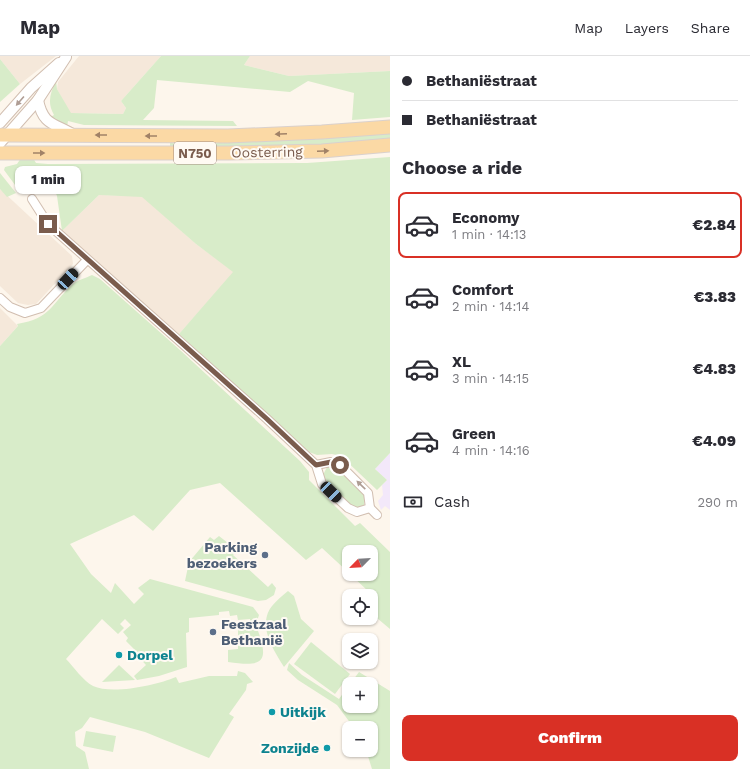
<!DOCTYPE html>
<meta charset="utf-8">
<style>
body{margin:0;font-family:"Work Sans",sans-serif;background:#f7f7f7;color:#2b2b33;height:100vh;display:flex;flex-direction:column;font-size:15px;white-space:nowrap}
*{box-sizing:border-box;margin:0}
p{font-size:13px;color:#7c7c81}
.icon{flex:none;width:22px;height:22px;fill:none;stroke:currentColor;stroke-width:2;stroke-linecap:round;stroke-linejoin:round}
.map{position:relative;flex:1;overflow:hidden}
.drawer{display:flex;flex-direction:column;background:#fff;width:360px}
.drawer>*{flex:none}
.hud{display:grid;align-content:center;height:88px;padding:0 12px;background:#fff}
.needle{width:26px;rotate:246deg}
.controls{position:absolute;left:342px;top:489px;display:grid;gap:8px}
.controls a{display:grid;place-items:center;width:36px;height:36px;border-radius:8px;background:#fff;box-shadow:0 1px 3px #0004;font-size:20px}
.end{position:absolute;width:18px;height:18px;margin:-9px;border:5px solid #7a5c4d;background:#fff;box-shadow:0 0 0 2px #fff}
.from{border-radius:50%}
.bubble{position:absolute;height:28px;border-radius:8px;background:#fff;box-shadow:0 1px 3px #0004;font-size:13px;font-weight:800;line-height:28px;text-align:center}
.car{position:absolute;width:12px;height:24px;margin:-12px -6px;border-radius:5px;box-shadow:0 0 3px 1px #0007;background:linear-gradient(#222 24%,#8ab4d8 0 40%,#222 0 76%,#8ab4d8 0 86%,#222 0)}
.hud b{display:flex;align-items:center;gap:14px;height:38px;font-size:15px}
.hud b+b{border-top:1px solid #e1e1e2}
.hud i{width:10px;height:10px;background:#2b2b33}
ul{padding:0;list-style:none}
li{display:flex;align-items:center;gap:12px;height:66px;margin:0 8px 6px;padding:0 4px;border:2px solid transparent;border-radius:8px}
li div{flex:1}
li b{display:block;font-size:15px}
li em{font-style:normal;font-weight:800}
li.on{border-color:#d93025}
li>.icon{width:36px;height:36px;stroke-width:1.5}
h2{padding:0 12px;font-size:18px;line-height:48px}
.pay{display:flex;align-items:center;gap:10px;height:44px;padding:0 12px;font-size:15px}
.pay p{margin-inline-start:auto}
.action{display:flex;gap:8px;margin-top:auto;padding:8px 12px}
.action a{flex:1;height:46px;border-radius:8px;background:#d93025;color:#fff;font-size:16px;font-weight:800;line-height:46px;text-align:center}
header{display:flex;align-items:center;gap:24px;box-sizing:border-box;height:56px;padding:0 20px;background:#fff;border-bottom:1px solid #e1e1e2}
header strong{font-size:19px}
nav{display:flex;gap:22px;margin-inline-start:auto;font-size:14px}
main{display:flex;flex:1;min-height:0}
.map>svg:first-child{display:block}
</style>
<header>
<strong>Map</strong>
<nav><a>Map</a><a>Layers</a><a>Share</a></nav>
</header>
<main>
<div class="map">
<svg width="390" height="713" viewBox="0 0 390 713">
<rect width="100%" height="100%" fill="#fdf6ec"/>
<!-- residential -->
<g fill="#f5e8da">
<polygon points="0,0 56,0 20,28 0,3"/>
<polygon points="79,0 161,0 121,45 126,52 123,58 70,57 57,33 58,26"/>
<polygon points="250,0 390,0 390,15 289,20 244,9"/>
<polygon points="0,133 72,200 73,208 36,248 28,249 18,247 0,230"/>
<polygon points="99,139 142,140 196,188 234,216 179,278 62,175"/>
<polygon points="0,252 18,270 0,290"/>
</g>
<!-- education -->
<polygon fill="#f3e8fa" points="390,397 390,454 385,450 381,454 378,445 383,439 382,429 387,424 375,413"/>
<!-- green -->
<g fill="#d8ecc9">
<path d="M161 0H250L244 9 289 20 390 15V61L352 64 354 37 308 25 290 36 157 24 154 52 143 64 233 65 237 70 84 69 68 65 67 71 49 62 54 59C47 47 50 37 56 25L57 33 71 57 123 58 126 52 121 45Z"/>
<polygon points="0,3 20,28 0,46"/>
<polygon points="390,76 390,84 297,90 170,92 170,85"/>
<path d="M390 101V397L375 413 387 424 377 434 341 400 332 398 317 399 309 396 179 278 233 216 196 188 142 141 99 139 62 175 57 140 52 128C39 120 30 122 18 133L4 114 5 111 17 108 21 102H33L36 107 48 108 307 107Z"/>
<polygon points="0,117 16,137 7,141 0,133"/>
<path d="M92 219 100 223 180 294 300 405 309 416V424L355 470 360 467 390 496V573L371 557V540H368L369 536 350 518H371V496H349V517L322 492 306 504 220 427 190 434 153 475 134 459 70 488 91 518 111 537 115 527 134 548 144 538 138 532 150 523 253 551 259 559 257 565 250 566V563L238 564 237 559 230 560 229 555 219 556V559L189 562V576L186 577 187 611 159 620 137 624 134 620 146 609 133 595 135 594 126 585 128 582 123 576 131 569 125 563 120 568 124 572 118 578 102 563 66 603C74 611 83 625 93 630 112 639 157 629 176 621L179 627 209 620H237L238 615 245 617 253 626 247 628 246 634 229 658 234 661 209 702 145 676 90 661 82 672 75 676 76 690 85 696 89 713H0V290L18 270 17 268C52 262 50 249 72 229 77 224 86 222 92 219Z"/>
<path d="M328 410 338 412 365 439 364 449C361 450 358 452 355 451 348 448 325 425 323 419L326 413Z"/>
<polygon points="219,480 237,494 233,499 268,531 272,527 276,532 274,539 266,544 258,545 185,525 189,506 210,481 214,484"/>
<path d="M288 535 294 540 301 563 314 575 284 611C273 593 257 569 272 550 277 544 283 539 288 535Z"/>
<path d="M257 572C270 607 263 611 228 606V594L238 593V573Z"/>
<polygon points="311,586 350,618 335,638 294,608"/>
<polygon points="289,607 302,619 339,643 349,629 349,650 371,650 371,628 350,628 359,616 390,635 390,713 372,713 366,694 371,694 371,672 354,672 337,649 298,624 287,614"/>
<polygon points="119,609 135,624 102,626"/>
<polygon points="86,675 116,680 113,696 83,690"/>
</g>
<g fill="none" stroke-linecap="round" stroke-linejoin="round">
<!-- minor casing -->
<g stroke="#d1beb0" stroke-width="10">
<g id="minor">
<polyline points="32,143 48,168 267,363 316,409 322,428 348,452 357,456 370,452 368,437 340,409 331,406 316,409"/>
<polyline points="0,242 10,251 25,257 41,252 87,204"/>
<polyline points="370,452 377,459"/>
</g>
</g>
<!-- tertiary casing -->
<g stroke="#d1beb0" stroke-width="12">
<g id="tertiary">
<path d="M38 44C43 70 55 67 74 79"/>
<polyline points="0,67 31,32 59,7"/>
<polyline points="0,87 38,44 66,1"/>
</g>
</g>
<!-- primary casing -->
<g stroke="#dad1cd" stroke-width="15">
<g id="primary">
<polyline points="0,79 228,80 322,76 390,71"/>
<polyline points="0,97 228,97 322,95 390,89"/>
</g>
</g>
<!-- minor -->
<use href="#minor" stroke="#fff" stroke-width="8"/>
<!-- tertiary -->
<use href="#tertiary" stroke="#fff" stroke-width="10"/>
<!-- primary -->
<use href="#primary" stroke="#fbd9a5" stroke-width="13"/>
</g>
<!-- one-way arrows -->
<defs><path id="oneway-solid" d="M-6-.8H1V-3.2L6.5 0L1 3.2V.8H-6Z"/></defs>
<g fill="#af9d94">
<use href="#oneway-solid" transform="translate(20 45) rotate(131)"/>
<use href="#oneway-solid" transform="translate(361 429) rotate(-136)"/>
</g>
<g fill="#a18267">
<use href="#oneway-solid" transform="translate(281 78) rotate(178)"/>
<use href="#oneway-solid" transform="translate(101 79) rotate(-180)"/>
<use href="#oneway-solid" transform="translate(151 80) rotate(-180)"/>
<use href="#oneway-solid" transform="translate(323 95) rotate(-3)"/>
<use href="#oneway-solid" transform="translate(39 97)"/>
</g>
<g fill="none" stroke-linecap="round" stroke-linejoin="round">
<!-- route -->
<polyline stroke="#7a5c4d" stroke-width="5" points="48,168 267,363 316,409 331,406 340,409"/>
</g>
<!-- markers -->
<g fill="#5c6f8a" stroke="#fffaf3" stroke-width="1.5">
<circle cx="265" cy="499" r="4"/>
<circle cx="213" cy="576" r="4"/>
</g>
<g fill="#0f9aa8" stroke="#fffaf3" stroke-width="1.5">
<circle cx="119" cy="599" r="4"/>
<circle cx="272" cy="656" r="4"/>
<circle cx="327" cy="692" r="4"/>
</g>
<g text-anchor="middle" dominant-baseline="central" stroke-width="4" stroke-linejoin="round" paint-order="stroke">
<!-- shield labels -->
<rect fill="#fffaf3" stroke="#a28b7f" stroke-width="1" x="174" y="86" width="42" height="22" rx="3"/>
<g font-size="13" font-weight="bold" fill="#7a5c4d">
<text x="195" y="97">N750</text>
</g>
<!-- street labels -->
<g font-size="14" fill="#7a5c4d" stroke="#fffaf3">
<text transform="translate(267 96) rotate(-1)">Oosterring</text>
</g>
<!-- service labels -->
<g font-size="14" font-weight="bold" fill="#4e5e75" stroke="#fffaf3" text-anchor="end">
<text x="257" y="491">Parking<tspan x="257" dy="16">bezoekers</tspan></text>
<text x="221" y="568" text-anchor="start">Feestzaal<tspan x="221" dy="16">Bethanië</tspan></text>
</g>
<!-- culture labels -->
<g font-size="14" font-weight="bold" fill="#0d838f" stroke="#fffaf3" text-anchor="start">
<text x="127" y="599">Dorpel</text>
<text x="280" y="656">Uitkijk</text>
<text x="319" y="692" text-anchor="end">Zonzijde</text>
</g>
</g>
</svg>
<div class="controls">
<a><svg class="needle" viewBox="-14 -14 28 28"><path d="M0-13l5 13h-10z" fill="#e53935"/><path d="M0 13l5-13h-10z" fill="#7c7c81"/></svg></a>
<a><svg class="icon" aria-label="locate" viewBox="0 0 24 24"><circle cx="12" cy="12" r="6"/><path d="M12 2v4M12 18v4M2 12h4M18 12h4"/></svg></a>
<a><svg class="icon" aria-label="layers" viewBox="0 0 24 24"><path d="M12 4l9 5-9 5-9-5zM3 14l9 5 9-5"/></svg></a>
<a>+</a>
<a>−</a>
</div>
<i class="end from" style="left:340px;top:409px"></i>
<i class="end" style="left:48px;top:168px"></i>
<div class="bubble" style="left:15px;top:110px;width:66px">1 min</div>
<i class="car" style="left:68px;top:223px;rotate:43deg"></i>
<i class="car" style="left:331px;top:436px;rotate:134deg"></i>
</div>
<section class="drawer">
<div class="hud">
<b><i class="from"></i>Bethaniëstraat</b>
<b><i></i>Bethaniëstraat</b>
</div>
<h2>Choose a ride</h2>
<ul>
<li class="on"><svg class="icon" aria-label="car" viewBox="0 0 24 24"><path d="M5 17H2v-5l4-1 3-4h7l3 4 3 1v5h-3M9 17h6M6 11h13"/><circle cx="7" cy="17" r="2"/><circle cx="17" cy="17" r="2"/></svg><div><b>Economy</b><p>1 min · 14:13</p></div><em>€2.84</em></li>
<li><svg class="icon" aria-label="car" viewBox="0 0 24 24"><path d="M5 17H2v-5l4-1 3-4h7l3 4 3 1v5h-3M9 17h6M6 11h13"/><circle cx="7" cy="17" r="2"/><circle cx="17" cy="17" r="2"/></svg><div><b>Comfort</b><p>2 min · 14:14</p></div><em>€3.83</em></li>
<li><svg class="icon" aria-label="car" viewBox="0 0 24 24"><path d="M5 17H2v-5l4-1 3-4h7l3 4 3 1v5h-3M9 17h6M6 11h13"/><circle cx="7" cy="17" r="2"/><circle cx="17" cy="17" r="2"/></svg><div><b>XL</b><p>3 min · 14:15</p></div><em>€4.83</em></li>
<li><svg class="icon" aria-label="car" viewBox="0 0 24 24"><path d="M5 17H2v-5l4-1 3-4h7l3 4 3 1v5h-3M9 17h6M6 11h13"/><circle cx="7" cy="17" r="2"/><circle cx="17" cy="17" r="2"/></svg><div><b>Green</b><p>4 min · 14:16</p></div><em>€4.09</em></li>
</ul>
<div class="pay"><svg class="icon" aria-label="cash" viewBox="0 0 24 24"><path d="M3 7h18v10H3z"/><circle cx="12" cy="12" r="2"/></svg>Cash<p>290 m</p></div>
<div class="action"><a>Confirm</a></div>
</section>
</main>
